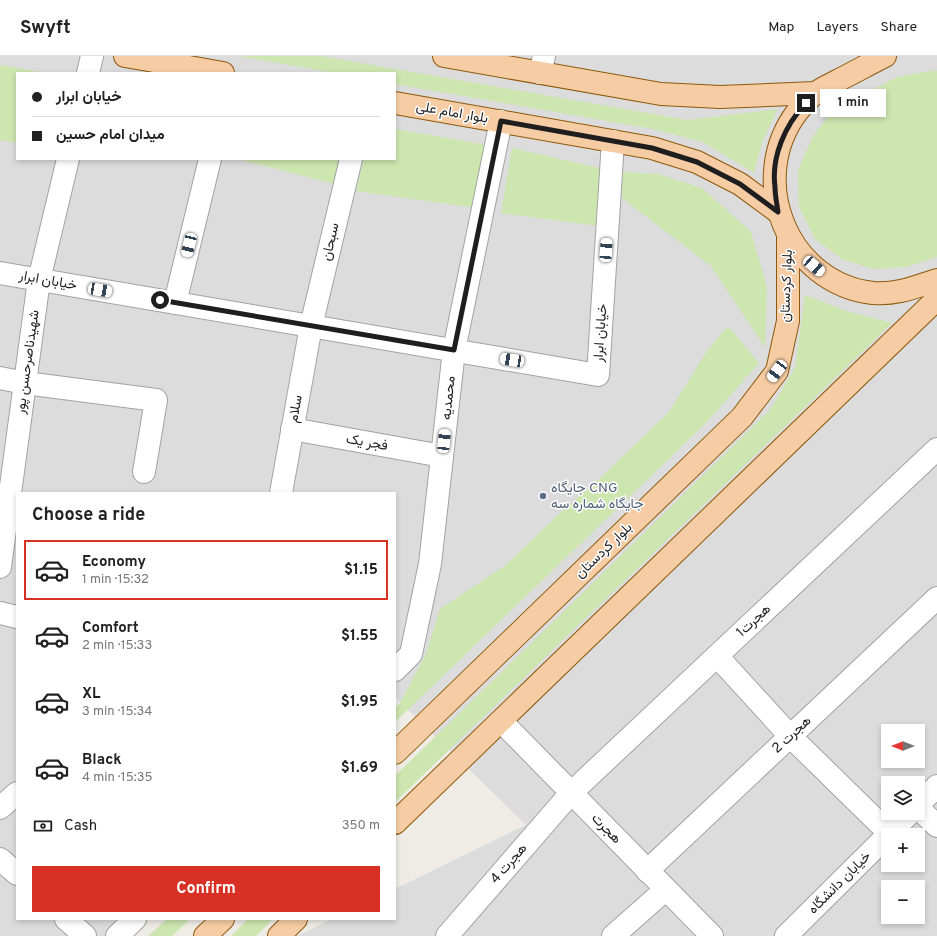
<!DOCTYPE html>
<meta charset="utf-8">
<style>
body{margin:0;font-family:Overpass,Vazirmatn,sans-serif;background:#f6f6f6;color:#222;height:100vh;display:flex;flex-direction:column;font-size:15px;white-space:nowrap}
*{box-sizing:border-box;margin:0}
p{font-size:13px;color:#767676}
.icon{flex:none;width:22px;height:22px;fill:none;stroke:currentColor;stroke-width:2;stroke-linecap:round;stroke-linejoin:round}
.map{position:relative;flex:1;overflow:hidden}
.panel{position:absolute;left:16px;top:436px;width:380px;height:428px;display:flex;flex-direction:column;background:#fff;border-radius:0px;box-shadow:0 2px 6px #0003}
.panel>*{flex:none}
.top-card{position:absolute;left:16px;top:16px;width:380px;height:88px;border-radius:0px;box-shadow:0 2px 6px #0003;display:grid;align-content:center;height:88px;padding:0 16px;background:#fff}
.needle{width:26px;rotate:270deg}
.tools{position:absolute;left:881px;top:668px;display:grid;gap:8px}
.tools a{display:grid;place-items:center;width:44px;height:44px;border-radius:0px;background:#fff;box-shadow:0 2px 6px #0003;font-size:20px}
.end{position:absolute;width:18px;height:18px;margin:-9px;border:5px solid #1e1e1e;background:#fff;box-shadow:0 0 0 2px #fff}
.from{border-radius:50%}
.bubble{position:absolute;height:28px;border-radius:0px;background:#fff;box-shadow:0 2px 6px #0003;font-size:13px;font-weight:700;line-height:28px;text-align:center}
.car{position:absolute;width:12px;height:24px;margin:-12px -6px;border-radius:5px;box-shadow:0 0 3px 1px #0007;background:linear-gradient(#fff 24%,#345 0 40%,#fff 0 76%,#345 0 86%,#fff 0)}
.top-card b{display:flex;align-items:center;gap:14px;height:38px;font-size:15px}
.top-card b+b{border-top:1px solid #e0e0e0}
.top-card i{width:10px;height:10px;background:#222}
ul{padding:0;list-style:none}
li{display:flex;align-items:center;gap:12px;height:60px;margin:0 8px 6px;padding:0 8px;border:2px solid transparent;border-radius:0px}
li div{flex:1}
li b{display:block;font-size:15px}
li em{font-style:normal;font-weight:700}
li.on{border-color:#d93025}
li>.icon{width:36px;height:36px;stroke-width:1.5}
h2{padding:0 16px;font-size:18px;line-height:48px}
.pay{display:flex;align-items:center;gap:10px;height:44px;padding:0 16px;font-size:15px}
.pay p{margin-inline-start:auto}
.action{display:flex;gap:8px;margin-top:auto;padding:8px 16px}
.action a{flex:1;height:46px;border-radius:0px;background:#d93025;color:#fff;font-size:16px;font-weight:700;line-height:46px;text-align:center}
header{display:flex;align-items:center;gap:24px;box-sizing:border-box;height:56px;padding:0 20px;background:#fff;border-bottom:1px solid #e0e0e0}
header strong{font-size:19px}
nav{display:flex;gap:22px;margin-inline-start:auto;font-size:14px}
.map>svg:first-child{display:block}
</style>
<header>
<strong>Swyft</strong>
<nav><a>Map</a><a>Layers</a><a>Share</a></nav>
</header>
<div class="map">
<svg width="937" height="880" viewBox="0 0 937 880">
<rect width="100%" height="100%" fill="#efebe5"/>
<!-- residential -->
<path fill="#dcdcdc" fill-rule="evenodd" d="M0 0H937V880H297L332 863H395V833L526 769 395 641V437H17V863H132L115 880H0ZM17 17H395V103H17ZM888 675H918V705H888ZM888 727H918V757H888ZM888 779H918V809H888ZM888 831H918V861H888Z"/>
<!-- grass -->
<g fill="#cde5af">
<polygon points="238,0 320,0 688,64 778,53 762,86 754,117 703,86 653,73 395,28 395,17 335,17"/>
<polygon points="0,9 46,17 17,17 17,87 0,84"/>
<polygon points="930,15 937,15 937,201 906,211 873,213 842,203 815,183 799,151 798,115 813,80 835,53 897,21"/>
<polygon points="395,73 493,90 484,153 356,135 364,103 395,103"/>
<polygon points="512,92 604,113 606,171 501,157"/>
<polygon points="237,103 344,103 339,129"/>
<polygon points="623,116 658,118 702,132 751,176 767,231 765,291 711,210 622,142"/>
<polygon points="805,239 846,255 892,267 395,746 395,720 770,354 795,312"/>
<polygon points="728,270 759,307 704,369 395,666 395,652 400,647 426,598 440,553 506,509 559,458 599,423 669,356 707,295"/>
<polygon points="167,863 190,863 172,880 148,880"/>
<polygon points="248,863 273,863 256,880 231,880"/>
</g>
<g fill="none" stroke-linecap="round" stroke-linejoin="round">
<!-- minor casing -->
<g stroke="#a2a2a2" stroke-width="24">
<g id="minor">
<polyline points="88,17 92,0"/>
<polyline points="540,17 544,0"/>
<polyline points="0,217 598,319 613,85"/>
<polyline points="175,247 210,103"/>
<polyline points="0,322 25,327 156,344 144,416"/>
<polyline points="292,373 442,400"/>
<polyline points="281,437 311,270 351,103"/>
<polyline points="0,511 39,224 68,103"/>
<polyline points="0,557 17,561"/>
<polyline points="717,600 790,680 889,777"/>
<polyline points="395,614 411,598 430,508 454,294 501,65"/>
<polyline points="501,665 712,880"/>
<polyline points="918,749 937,730"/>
<polyline points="0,752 17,737"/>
<polyline points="918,752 937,770"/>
<polyline points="0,803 17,818"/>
<polyline points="647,815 937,542"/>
<polyline points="66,863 85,880"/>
<polyline points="117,880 135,863"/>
<polyline points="447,880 571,737 937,393"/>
<polyline points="613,880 665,834"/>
<polyline points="786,880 910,757"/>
</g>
</g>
<!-- major casing -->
<g stroke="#8e590b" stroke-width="24">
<g id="major">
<polyline points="125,0 223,17"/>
<polyline points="444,0 661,38 720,41 815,37"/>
<path d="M885 0C869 8 853 17 837 25 830 29 822 32 816 37 809 41 802 50 797 56 746 124 787 227 873 237 897 239 915 231 937 224"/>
<polyline points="395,47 652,92 697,106 740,128 778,156"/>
<polyline points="395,697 742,361 777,315 788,265 788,180"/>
<polyline points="395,767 937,243"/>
<polyline points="205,880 223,863"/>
<polyline points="279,880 296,863"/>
</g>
</g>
<!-- minor -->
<use href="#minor" stroke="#fff" stroke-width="22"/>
<!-- major -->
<use href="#major" stroke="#f5cca4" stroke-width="22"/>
</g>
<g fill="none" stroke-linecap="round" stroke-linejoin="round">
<!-- route -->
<path stroke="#1e1e1e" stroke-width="5" d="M160 244 454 294 501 65 652 92 697 106 740 128 778 156C777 148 775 140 775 131 771 101 785 69 806 47"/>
</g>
<!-- markers -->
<circle fill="#5c6f8a" stroke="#fff" stroke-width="1.5" cx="543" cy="440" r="4"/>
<g text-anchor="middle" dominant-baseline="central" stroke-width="3" stroke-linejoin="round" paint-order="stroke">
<!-- street labels -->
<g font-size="14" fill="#1e1e1e" stroke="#fff">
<text transform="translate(452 57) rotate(10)">بلوار امام علی</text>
<text transform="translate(331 186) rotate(-77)">سبحان</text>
<text transform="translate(48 225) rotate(10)">خیابان ابرار</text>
<text transform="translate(787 230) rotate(-88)">بلوار کردستان</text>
<text transform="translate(601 277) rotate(-86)">خیابان ابرار</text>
<text transform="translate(28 306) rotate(-82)">شهیدناصرحسن پور</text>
<text transform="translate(449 342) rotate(-84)">محمدیه</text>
<text transform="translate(296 353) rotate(-80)">سلام</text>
<text transform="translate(367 387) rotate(10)">فجر یک</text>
<text transform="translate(604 495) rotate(-44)">بلوار کردستان</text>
<text transform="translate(754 565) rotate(-43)">هجرت1</text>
<text transform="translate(792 679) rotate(-43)">هجرت 2</text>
<text transform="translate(606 773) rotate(46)">هجرت</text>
<text transform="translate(509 808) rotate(-49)">هجرت 4</text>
<text transform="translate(840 827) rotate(-45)">خیابان دانشگاه</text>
</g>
<!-- service labels -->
<g font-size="14" fill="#4e5e75" stroke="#fff" text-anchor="start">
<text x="551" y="432">جایگاه CNG<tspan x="551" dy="16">جایگاه شماره سه</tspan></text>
</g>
</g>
</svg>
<div class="tools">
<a><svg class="needle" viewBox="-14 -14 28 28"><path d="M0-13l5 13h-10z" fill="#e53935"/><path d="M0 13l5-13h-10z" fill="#767676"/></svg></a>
<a><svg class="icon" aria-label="layers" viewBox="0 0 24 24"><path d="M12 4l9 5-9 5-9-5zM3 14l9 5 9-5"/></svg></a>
<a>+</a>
<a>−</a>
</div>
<i class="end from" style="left:160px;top:244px"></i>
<i class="end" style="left:806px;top:47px"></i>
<div class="bubble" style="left:820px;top:33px;width:66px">1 min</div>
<i class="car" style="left:189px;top:189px;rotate:194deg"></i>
<i class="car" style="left:606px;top:194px;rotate:4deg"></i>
<i class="car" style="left:814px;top:210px;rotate:131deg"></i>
<i class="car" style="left:100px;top:234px;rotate:100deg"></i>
<i class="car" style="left:512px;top:304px;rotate:279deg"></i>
<i class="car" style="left:777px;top:315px;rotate:217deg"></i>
<i class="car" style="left:444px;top:385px;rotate:6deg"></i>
<div class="top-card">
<b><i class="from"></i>خیابان ابرار</b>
<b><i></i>میدان امام حسین</b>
</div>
<section class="panel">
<h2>Choose a ride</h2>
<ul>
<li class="on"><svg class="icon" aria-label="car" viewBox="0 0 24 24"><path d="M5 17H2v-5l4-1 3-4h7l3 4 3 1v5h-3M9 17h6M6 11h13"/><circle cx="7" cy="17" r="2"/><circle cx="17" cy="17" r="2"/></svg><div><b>Economy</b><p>1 min · 15:32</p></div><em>$1.15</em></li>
<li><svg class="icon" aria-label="car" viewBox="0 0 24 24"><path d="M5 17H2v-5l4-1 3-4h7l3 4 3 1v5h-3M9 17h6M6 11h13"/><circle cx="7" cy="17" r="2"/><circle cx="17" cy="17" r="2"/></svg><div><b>Comfort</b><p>2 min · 15:33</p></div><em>$1.55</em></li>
<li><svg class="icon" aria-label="car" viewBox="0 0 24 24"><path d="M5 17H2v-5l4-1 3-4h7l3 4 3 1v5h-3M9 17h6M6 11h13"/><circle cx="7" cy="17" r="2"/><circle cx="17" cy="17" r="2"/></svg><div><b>XL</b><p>3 min · 15:34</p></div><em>$1.95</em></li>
<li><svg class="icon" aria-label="car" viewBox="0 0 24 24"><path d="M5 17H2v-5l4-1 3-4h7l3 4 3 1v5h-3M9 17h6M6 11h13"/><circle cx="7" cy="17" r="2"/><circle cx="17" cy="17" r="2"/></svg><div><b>Black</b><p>4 min · 15:35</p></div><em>$1.69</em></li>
</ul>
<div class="pay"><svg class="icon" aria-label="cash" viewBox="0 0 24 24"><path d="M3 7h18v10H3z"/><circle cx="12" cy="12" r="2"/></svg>Cash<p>350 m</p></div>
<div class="action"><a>Confirm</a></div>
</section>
</div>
